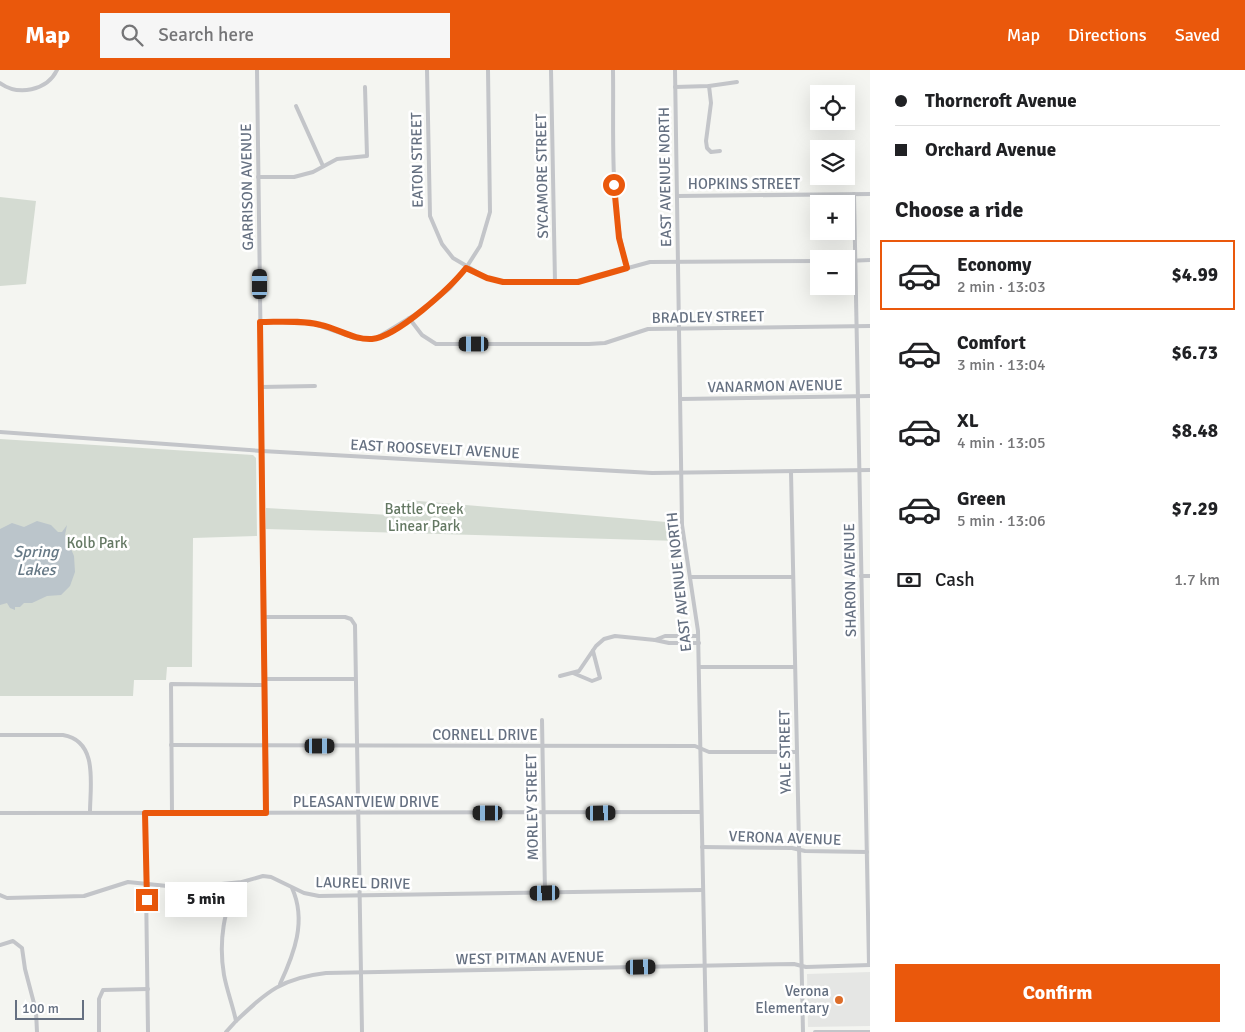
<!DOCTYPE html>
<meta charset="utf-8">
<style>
body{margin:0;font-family:Signika,sans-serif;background:#f6f6f6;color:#202124;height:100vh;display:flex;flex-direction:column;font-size:19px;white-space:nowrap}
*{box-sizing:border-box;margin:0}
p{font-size:16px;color:#757577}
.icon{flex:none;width:28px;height:28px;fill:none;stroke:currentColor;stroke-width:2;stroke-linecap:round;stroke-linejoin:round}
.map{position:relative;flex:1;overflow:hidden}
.panel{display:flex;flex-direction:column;background:#fff;width:375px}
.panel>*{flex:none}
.banner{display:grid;align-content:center;height:110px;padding:0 25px;background:#fff}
.tools{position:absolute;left:810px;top:15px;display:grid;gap:10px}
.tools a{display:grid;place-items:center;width:45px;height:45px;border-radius:0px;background:#fff;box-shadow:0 5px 20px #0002;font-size:25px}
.scale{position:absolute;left:15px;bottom:12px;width:69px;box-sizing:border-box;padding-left:5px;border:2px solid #657081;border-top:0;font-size:14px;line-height:18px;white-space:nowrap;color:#657081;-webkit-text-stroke:4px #fff;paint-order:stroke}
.end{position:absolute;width:22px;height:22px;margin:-11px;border:6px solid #ea580c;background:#fff;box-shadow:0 0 0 2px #fff}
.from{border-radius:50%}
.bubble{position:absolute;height:35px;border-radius:0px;background:#fff;box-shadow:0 5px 20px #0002;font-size:16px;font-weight:700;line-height:35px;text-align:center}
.car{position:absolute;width:15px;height:30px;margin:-15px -8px;border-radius:6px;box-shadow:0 0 4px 1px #0007;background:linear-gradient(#222 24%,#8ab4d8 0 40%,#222 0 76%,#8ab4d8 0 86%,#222 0)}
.banner b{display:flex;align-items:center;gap:18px;height:48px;font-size:19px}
.banner b+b{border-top:1px solid #e0e0e0}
.banner i{width:12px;height:12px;background:#202124}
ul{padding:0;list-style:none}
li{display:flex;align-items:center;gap:15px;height:70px;margin:0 10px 8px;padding:0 15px;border:2px solid transparent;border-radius:0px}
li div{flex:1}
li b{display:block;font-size:19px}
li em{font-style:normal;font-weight:700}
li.selected{border-color:#ea580c}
li>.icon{width:45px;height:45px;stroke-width:1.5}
h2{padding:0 25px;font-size:22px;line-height:60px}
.pay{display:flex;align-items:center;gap:12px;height:55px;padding:0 25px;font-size:19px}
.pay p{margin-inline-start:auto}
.primary-button{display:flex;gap:10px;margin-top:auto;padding:10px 25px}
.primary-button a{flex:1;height:58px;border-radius:0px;background:#ea580c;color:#fff;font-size:20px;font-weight:700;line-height:58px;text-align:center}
header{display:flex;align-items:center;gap:30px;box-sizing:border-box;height:70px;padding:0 25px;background:#ea580c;color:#fff}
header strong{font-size:24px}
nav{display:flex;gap:28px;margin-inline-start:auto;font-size:18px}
.search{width:350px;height:45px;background:#f6f6f6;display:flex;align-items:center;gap:12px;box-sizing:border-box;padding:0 18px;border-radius:0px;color:#757577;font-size:19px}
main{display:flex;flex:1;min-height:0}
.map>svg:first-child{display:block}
</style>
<header>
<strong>Map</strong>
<div class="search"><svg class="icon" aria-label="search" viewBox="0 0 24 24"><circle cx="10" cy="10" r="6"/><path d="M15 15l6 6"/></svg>Search here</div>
<nav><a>Map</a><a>Directions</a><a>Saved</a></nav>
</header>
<main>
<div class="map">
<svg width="870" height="962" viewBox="0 0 870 962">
<rect width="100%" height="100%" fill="#f4f5f1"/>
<!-- built -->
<polygon fill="#e5e6e4" points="870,902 870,956 808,957 807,904"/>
<!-- green -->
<g fill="#d4dbd2">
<polygon points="0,127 36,131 26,214 0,216"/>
<polygon points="0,369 253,385 256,388 257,466 193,468 192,597 167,597 166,610 134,610 133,626 0,626"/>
<polygon points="407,430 678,453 679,471 266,459 266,438 407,446"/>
</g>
<!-- water -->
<polygon fill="#bbc5cb" points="37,451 51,455 58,462 62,462 67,455 65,465 74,486 75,502 70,516 61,525 47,526 32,533 24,533 20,537 15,537 15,540 10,538 7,533 0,535 0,459 12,453 24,457"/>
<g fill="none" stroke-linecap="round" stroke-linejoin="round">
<!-- minor -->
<g stroke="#c3c5c9" stroke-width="4">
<polyline points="257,0 267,743"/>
<polyline points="427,0 430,146 442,174 453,188 487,208 503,212 577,212 650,192 819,191"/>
<polyline points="551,0 555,212"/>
<path d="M613 0C614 66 609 134 627 198"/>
<polyline points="675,0 682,455 698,561 706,962"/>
<path d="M0 13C18 26 47 21 57 0"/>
<polyline points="709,16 711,33 706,71 707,78 711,82 720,81"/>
<polyline points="675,17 709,16 737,12"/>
<polyline points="296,36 323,96"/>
<polyline points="258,107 294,107 313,102 337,89 367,86 365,17"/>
<polyline points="854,124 869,895"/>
<polyline points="678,126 870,124"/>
<polyline points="846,191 870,190"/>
<polyline points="409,248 422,265 436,274 589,274 605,273 648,259 870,256"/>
<polyline points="260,252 309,252 358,269 375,269 426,238 450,218 466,198 480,176 490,142 488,0"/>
<polyline points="261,317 315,316"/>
<polyline points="681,329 870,326"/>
<polyline points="0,362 262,381 652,403 870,400"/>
<polyline points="791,402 803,962"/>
<polyline points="861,506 870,506"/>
<polyline points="690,507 793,507"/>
<polyline points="264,547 345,547 351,549 355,555 362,962"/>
<polyline points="698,566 665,566 655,570 669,573 699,573"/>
<polyline points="699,597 795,597"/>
<polyline points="573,603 592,611 600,608 593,581"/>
<polyline points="560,606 579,601 596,576 604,569 615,566 655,570"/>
<polyline points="265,609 355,609"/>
<polyline points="542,650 545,823"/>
<path d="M0 665H63C99 671 90 716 90 742"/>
<polyline points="171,675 695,676 709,682 797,682"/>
<polyline points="0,743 701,742"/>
<polyline points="145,743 148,962"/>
<polyline points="172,743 171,614 265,615"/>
<polyline points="702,777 792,778 805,781 867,782"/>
<polyline points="0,825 7,828 84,826 128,812 167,816 201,816 242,812 263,806 271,807 304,823 319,826 703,820"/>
<polyline points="0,875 13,871 22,878 25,899 36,941 37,962"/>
<path d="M280 914C294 884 307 851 292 818"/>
<path d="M236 951C268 921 282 908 326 903L794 894 806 897 870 895"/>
<polyline points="99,962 99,929 103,920 148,919"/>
<path d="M226 962 236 951C233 936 227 921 224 905 219 876 222 834 242 812"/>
<polyline points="815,962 870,962"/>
</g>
</g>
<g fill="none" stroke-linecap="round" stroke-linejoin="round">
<!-- route -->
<path stroke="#ea580c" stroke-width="6" d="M147 830 145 743H266L260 252C280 252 301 250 321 255 339 259 354 270 372 269 397 267 451 217 466 198L487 208 503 212H578L627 198 619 168 614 115"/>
</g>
<!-- markers -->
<circle fill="#dd6d29" stroke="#fff" stroke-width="2" cx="839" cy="930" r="5"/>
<g text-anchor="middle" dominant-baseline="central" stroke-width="5" stroke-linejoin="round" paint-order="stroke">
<!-- street labels -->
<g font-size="15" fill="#657081" stroke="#fff">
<text transform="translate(417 90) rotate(-91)">EATON STREET</text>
<text transform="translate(542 106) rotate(-91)">SYCAMORE STREET</text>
<text transform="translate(665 107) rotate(-91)">EAST AVENUE NORTH</text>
<text x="744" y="114">HOPKINS STREET</text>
<text transform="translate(247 117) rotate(-91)">GARRISON AVENUE</text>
<text transform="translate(708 247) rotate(-1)">BRADLEY STREET</text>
<text transform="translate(775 316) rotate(-1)">VANARMON AVENUE</text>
<text transform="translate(435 379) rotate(3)">EAST ROOSEVELT AVENUE</text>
<text transform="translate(850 510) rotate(-91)">SHARON AVENUE</text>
<text transform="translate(679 512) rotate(-96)">EAST AVENUE NORTH</text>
<text x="485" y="665">CORNELL DRIVE</text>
<text transform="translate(785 682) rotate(-91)">YALE STREET</text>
<text x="366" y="732">PLEASANTVIEW DRIVE</text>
<text transform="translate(532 737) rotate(-91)">MORLEY STREET</text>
<text transform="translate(785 768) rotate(2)">VERONA AVENUE</text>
<text transform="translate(363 813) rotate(1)">LAUREL DRIVE</text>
<text transform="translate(530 888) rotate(-1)">WEST PITMAN AVENUE</text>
</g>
<!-- park labels -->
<g font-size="15" fill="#647863" stroke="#fff">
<text x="424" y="439">Battle Creek<tspan x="424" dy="17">Linear Park</tspan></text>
<text x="97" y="473">Kolb Park</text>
</g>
<!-- poi labels -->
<g font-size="15" fill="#657081" stroke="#fff" text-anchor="end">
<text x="829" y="921">Verona<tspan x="829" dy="17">Elementary</tspan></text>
</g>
<!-- water labels -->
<g font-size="16" font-style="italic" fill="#657885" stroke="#fff">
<text x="36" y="482">Spring<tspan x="36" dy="18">Lakes</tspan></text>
</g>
</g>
</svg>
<div class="tools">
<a><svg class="icon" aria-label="locate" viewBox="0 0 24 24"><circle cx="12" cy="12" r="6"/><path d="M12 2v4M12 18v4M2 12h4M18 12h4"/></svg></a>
<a><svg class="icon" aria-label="layers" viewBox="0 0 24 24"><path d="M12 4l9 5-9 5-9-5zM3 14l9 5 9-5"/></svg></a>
<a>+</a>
<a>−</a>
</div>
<div class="scale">100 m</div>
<i class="end from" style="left:614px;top:115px"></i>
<i class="end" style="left:147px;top:830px"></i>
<div class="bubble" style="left:165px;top:812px;width:82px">5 min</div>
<i class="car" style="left:260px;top:214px;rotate:0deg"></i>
<i class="car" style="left:474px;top:274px;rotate:270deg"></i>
<i class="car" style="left:320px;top:676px;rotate:90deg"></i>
<i class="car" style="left:488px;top:743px;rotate:270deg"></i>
<i class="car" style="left:601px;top:743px;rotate:89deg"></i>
<i class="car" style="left:545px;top:823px;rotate:269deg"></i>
<i class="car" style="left:641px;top:897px;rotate:89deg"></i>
</div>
<section class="panel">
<div class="banner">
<b><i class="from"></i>Thorncroft Avenue</b>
<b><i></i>Orchard Avenue</b>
</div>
<h2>Choose a ride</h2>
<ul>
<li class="selected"><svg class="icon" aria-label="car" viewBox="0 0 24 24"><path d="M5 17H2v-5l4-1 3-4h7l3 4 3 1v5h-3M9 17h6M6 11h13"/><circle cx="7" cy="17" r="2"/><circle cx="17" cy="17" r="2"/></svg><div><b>Economy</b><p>2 min · 13:03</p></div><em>$4.99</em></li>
<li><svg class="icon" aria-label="car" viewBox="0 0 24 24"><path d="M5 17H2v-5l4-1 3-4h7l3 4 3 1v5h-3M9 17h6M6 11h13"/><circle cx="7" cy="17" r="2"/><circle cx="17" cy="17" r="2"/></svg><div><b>Comfort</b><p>3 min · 13:04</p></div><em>$6.73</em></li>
<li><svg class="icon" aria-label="car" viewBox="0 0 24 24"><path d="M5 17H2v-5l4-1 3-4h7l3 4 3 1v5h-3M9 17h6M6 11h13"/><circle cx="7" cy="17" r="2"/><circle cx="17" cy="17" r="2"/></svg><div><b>XL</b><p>4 min · 13:05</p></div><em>$8.48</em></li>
<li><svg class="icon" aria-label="car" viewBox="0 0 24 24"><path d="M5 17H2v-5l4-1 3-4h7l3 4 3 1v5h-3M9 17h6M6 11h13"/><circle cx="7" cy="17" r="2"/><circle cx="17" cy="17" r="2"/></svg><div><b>Green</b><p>5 min · 13:06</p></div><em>$7.29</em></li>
</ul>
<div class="pay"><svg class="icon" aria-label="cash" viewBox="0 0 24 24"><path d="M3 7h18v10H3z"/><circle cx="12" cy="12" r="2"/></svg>Cash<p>1.7 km</p></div>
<div class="primary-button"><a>Confirm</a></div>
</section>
</main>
